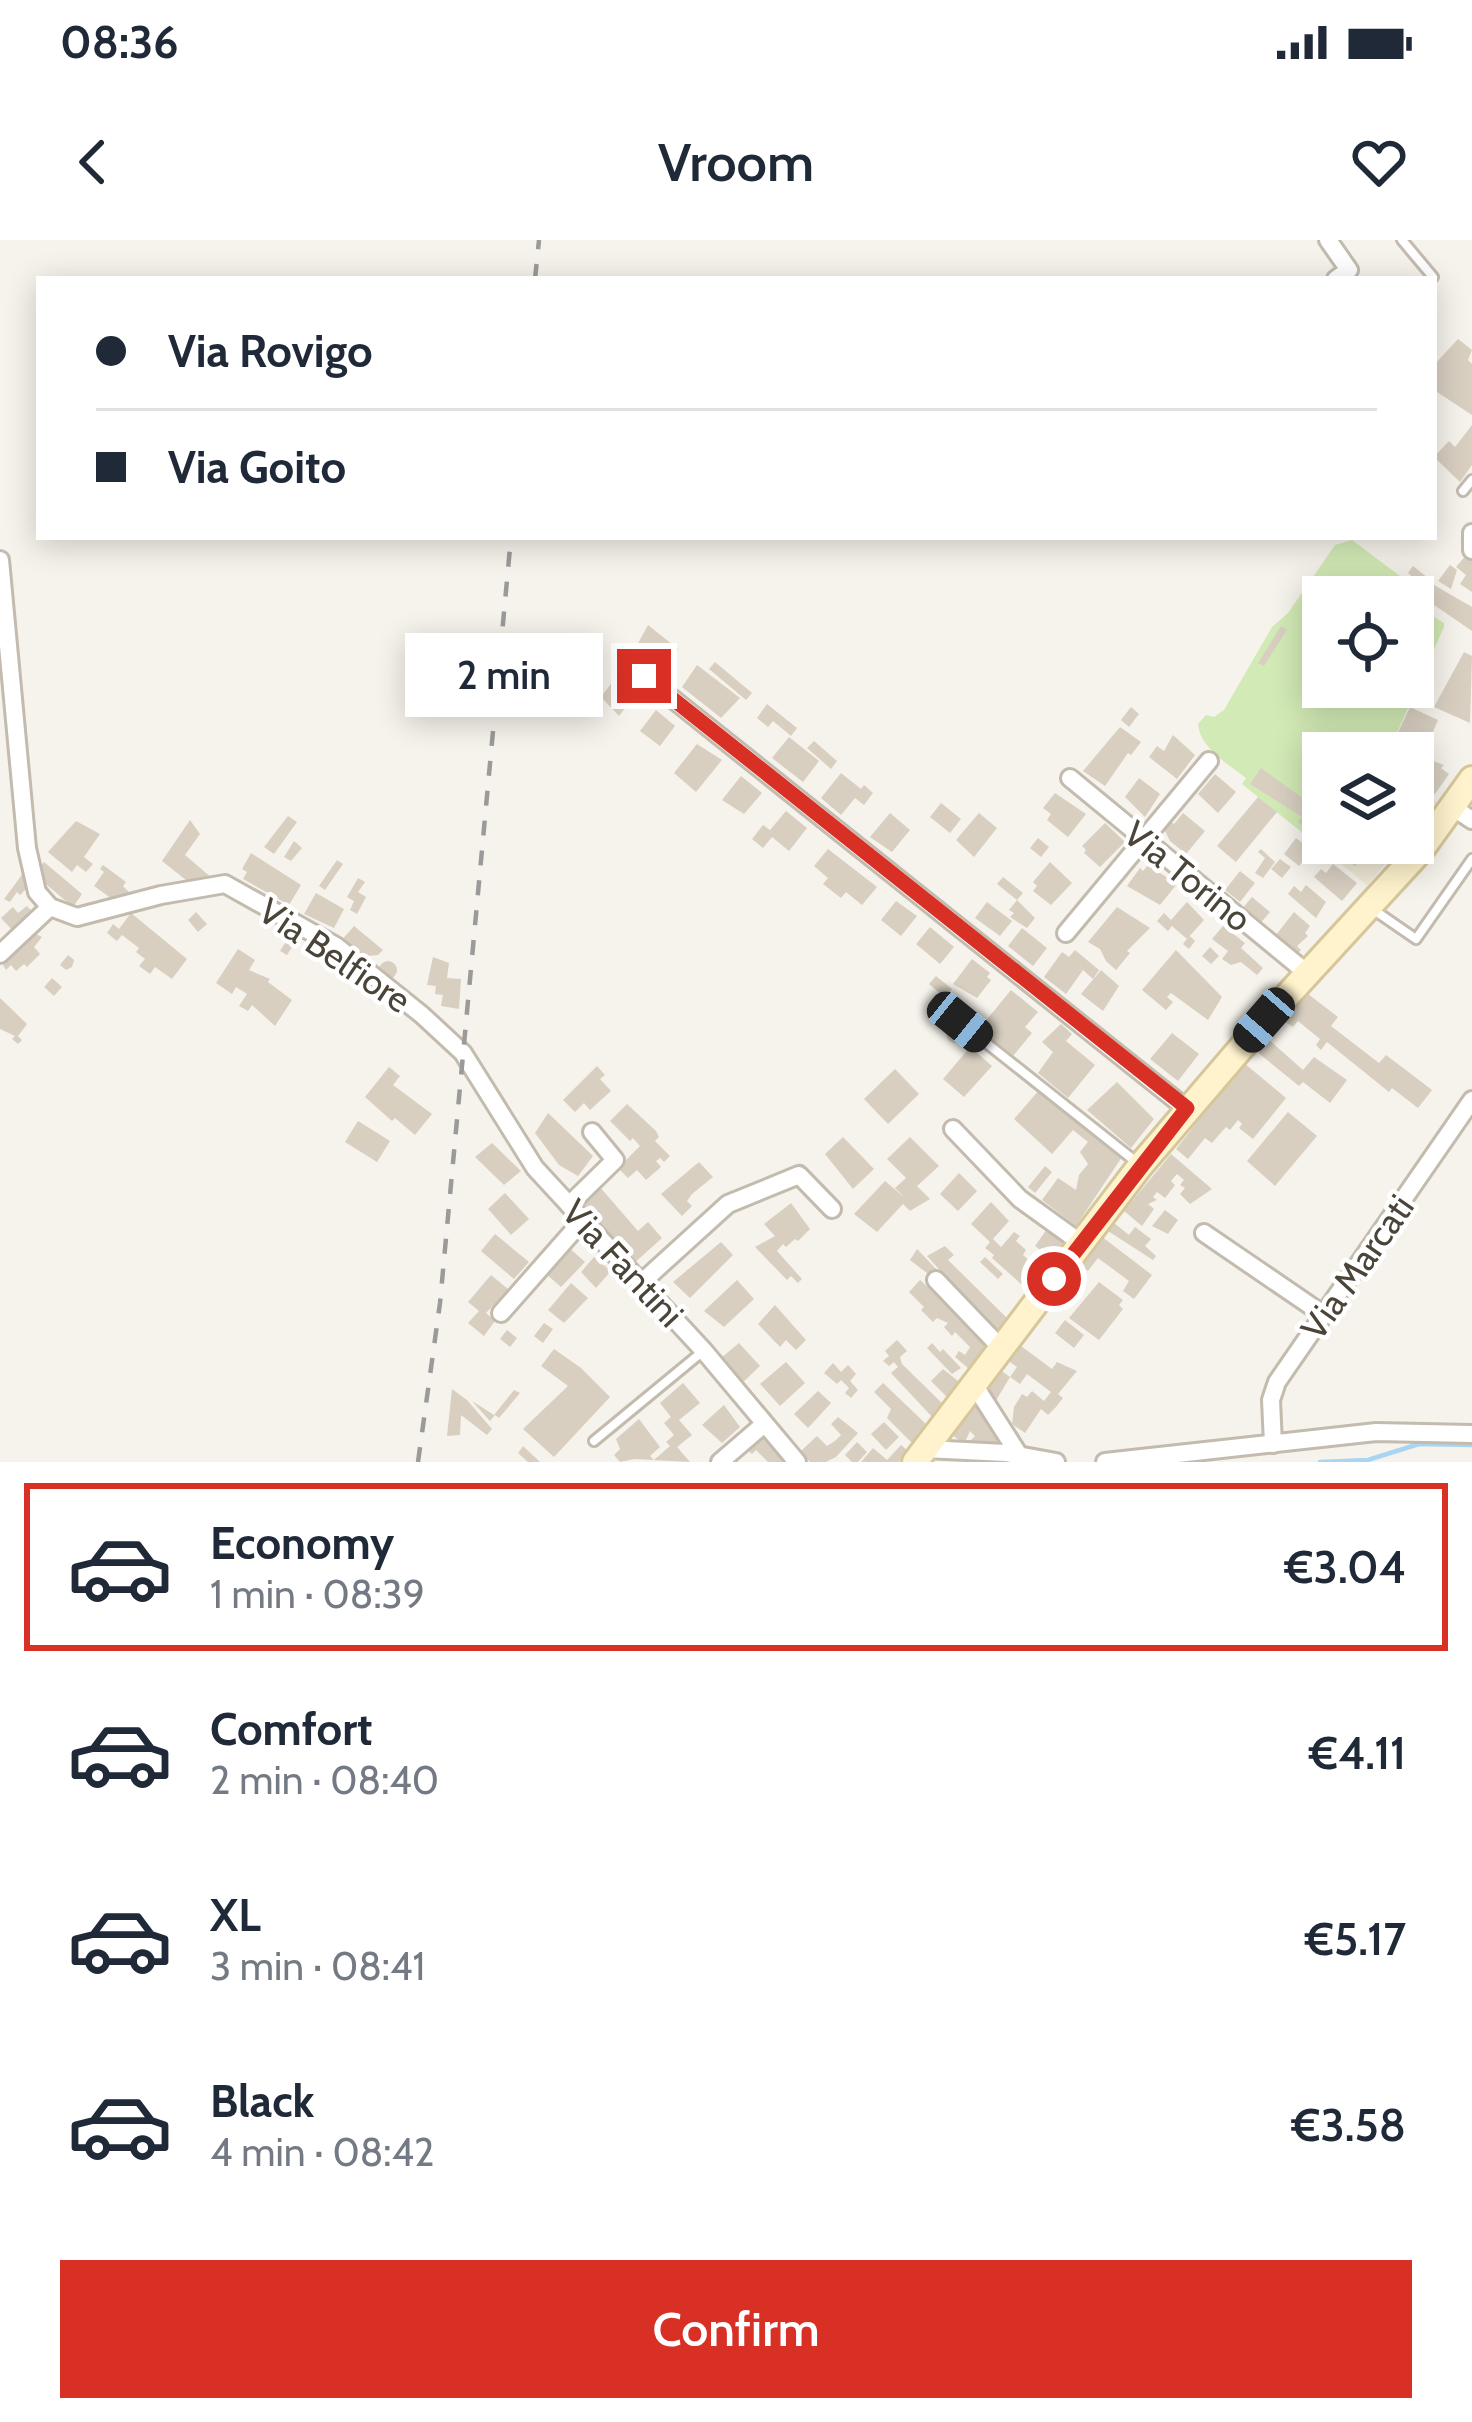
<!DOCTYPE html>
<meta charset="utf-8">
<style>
body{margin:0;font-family:Cabin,sans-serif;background:#f2f2f3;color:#1f2937;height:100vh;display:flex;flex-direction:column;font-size:45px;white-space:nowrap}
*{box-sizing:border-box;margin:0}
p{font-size:39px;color:#747a83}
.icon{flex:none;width:66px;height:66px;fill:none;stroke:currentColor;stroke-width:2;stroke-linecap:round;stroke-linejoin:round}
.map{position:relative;height:1222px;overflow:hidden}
.drawer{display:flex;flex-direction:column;background:#fff;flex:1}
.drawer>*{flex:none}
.top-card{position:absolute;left:36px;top:36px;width:1401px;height:264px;border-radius:0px;box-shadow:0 6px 30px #0003;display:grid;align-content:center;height:264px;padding:0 60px;background:#fff}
.tools{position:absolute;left:1302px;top:336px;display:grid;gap:24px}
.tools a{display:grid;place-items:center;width:132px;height:132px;border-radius:0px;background:#fff;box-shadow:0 6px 30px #0003;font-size:60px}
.end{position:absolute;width:54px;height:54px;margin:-27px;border:15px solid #d93025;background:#fff;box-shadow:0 0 0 6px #fff}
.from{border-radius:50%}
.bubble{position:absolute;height:84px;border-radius:0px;background:#fff;box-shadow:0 6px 30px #0003;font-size:39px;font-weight:600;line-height:84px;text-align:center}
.car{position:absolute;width:36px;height:72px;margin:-36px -18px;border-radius:15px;box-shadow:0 0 9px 3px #0007;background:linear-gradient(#222 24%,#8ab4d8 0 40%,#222 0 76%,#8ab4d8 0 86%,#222 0)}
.top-card b{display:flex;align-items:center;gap:42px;height:114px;font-size:45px}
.top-card b+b{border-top:3px solid #e0e1e3}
.top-card i{width:30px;height:30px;background:#1f2937}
ul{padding:21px 0 0;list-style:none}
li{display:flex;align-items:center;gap:36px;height:168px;margin:0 24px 18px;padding:0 36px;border:6px solid transparent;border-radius:0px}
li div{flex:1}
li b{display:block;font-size:45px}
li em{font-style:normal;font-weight:600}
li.active{border-color:#d93025}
li>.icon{width:108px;height:108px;stroke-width:1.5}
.button{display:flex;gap:24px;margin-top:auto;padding:24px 60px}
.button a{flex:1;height:138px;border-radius:0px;background:#d93025;color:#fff;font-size:48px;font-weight:600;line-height:138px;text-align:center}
.status{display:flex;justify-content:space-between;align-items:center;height:84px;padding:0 60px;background:#fff;direction:ltr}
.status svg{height:33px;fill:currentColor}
header{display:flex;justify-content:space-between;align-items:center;height:156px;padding:0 60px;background:#fff;font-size:54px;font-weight:600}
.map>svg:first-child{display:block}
</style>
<div class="status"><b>08:36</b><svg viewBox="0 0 49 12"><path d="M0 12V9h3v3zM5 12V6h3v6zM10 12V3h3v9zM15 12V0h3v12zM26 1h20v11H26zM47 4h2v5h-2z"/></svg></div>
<header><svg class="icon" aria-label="back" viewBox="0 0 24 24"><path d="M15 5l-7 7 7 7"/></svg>Vroom<svg class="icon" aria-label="heart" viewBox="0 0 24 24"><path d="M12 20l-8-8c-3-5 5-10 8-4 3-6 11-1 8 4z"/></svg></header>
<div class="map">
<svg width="1472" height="1222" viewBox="0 0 1472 1222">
<rect width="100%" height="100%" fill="#f6f3ec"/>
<!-- education -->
<g fill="#efe8d6">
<polygon points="1413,541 1436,562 1413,590"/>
<polygon points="1323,593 1323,603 1396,603 1390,611 1393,615 1367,645 1315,603"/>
</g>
<!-- green -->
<path fill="#d2eab5" d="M1352 300 1416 348 1409 357H1323V447H1413V363L1444 383V387L1388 513H1323V593L1315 603 1242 544 1246 538C1228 524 1200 508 1198 484L1206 475 1214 477 1224 470 1272 387 1288 373 1335 305Z"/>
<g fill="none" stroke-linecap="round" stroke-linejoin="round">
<!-- stream -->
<polyline stroke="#a9d4f2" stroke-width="4.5" points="1320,1222 1368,1220 1419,1204 1472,1205"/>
</g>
<!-- building -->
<g fill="#d8cfc1">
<polygon points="1458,99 1472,110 1468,120 1472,124 1472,175 1434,150 1434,125"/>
<polygon points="1472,185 1472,225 1460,242 1434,217 1449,201 1455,207"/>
<polygon points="1467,314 1472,318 1472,352 1460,344 1466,335 1456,327"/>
<polygon points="1450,325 1457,330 1451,349 1438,341"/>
<polygon points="1413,326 1428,338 1422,345 1408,333"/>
<polygon points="1434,345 1472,367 1472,391 1424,358"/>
<polygon points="648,385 678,409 662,429 635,409"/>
<polygon points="1281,386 1287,390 1264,426 1258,423"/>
<polygon points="1464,412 1472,416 1470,483 1434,467"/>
<polygon points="715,422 752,453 746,460 709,429"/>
<polygon points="697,425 740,458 721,478 682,447"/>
<polygon points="617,436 635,455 619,476 601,457"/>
<polygon points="767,464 797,488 791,496 773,481 768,487 757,478"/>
<polygon points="1131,467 1139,474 1129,487 1121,480"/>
<polygon points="1410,467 1438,480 1427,505 1418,501 1414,510 1394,501"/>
<polygon points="656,470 675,486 660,506 640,491"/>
<polygon points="1120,487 1141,502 1131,515 1128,513 1105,546 1083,531"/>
<polygon points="1173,495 1195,515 1177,539 1149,517 1157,506 1164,511"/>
<polygon points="789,497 819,521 803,542 772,518"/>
<polygon points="814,501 837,521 831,529 807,508"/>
<polygon points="697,504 722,520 696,552 674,533"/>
<polygon points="1428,519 1444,525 1441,528 1449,534 1435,554 1416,540"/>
<polygon points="1261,528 1323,573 1323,592 1310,585 1307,589 1298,582 1302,577 1250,544"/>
<polygon points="841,533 861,549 864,545 873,553 864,565 855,558 841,575 821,558"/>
<polygon points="1215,534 1236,552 1218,573 1198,554"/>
<polygon points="741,536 762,553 744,574 722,560"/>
<polygon points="1139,538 1160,554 1145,577 1125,557"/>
<polygon points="1055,553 1086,574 1068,597 1047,580 1051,574 1043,568"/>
<polygon points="1258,557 1277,572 1236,622 1217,606"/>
<polygon points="941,563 961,579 950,593 930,577"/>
<polygon points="786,571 807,588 789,611 772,597 763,608 752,599 763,585 770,590"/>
<polygon points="890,573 910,590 892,612 870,597"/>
<polygon points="979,573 997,588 974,617 956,600"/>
<polygon points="1183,573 1205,591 1186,614 1170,601 1163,587 1168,580 1174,584"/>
<polygon points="288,576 297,582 274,614 264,607"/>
<polygon points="190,580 200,594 185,615 213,639 191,644 162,621"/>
<polygon points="76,581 100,594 84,617 93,624 86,632 77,625 72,632 48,612"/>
<polygon points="1105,583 1125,602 1100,627 1084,613 1086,610 1082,606"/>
<polygon points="1038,598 1049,607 1041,617 1030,608"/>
<polygon points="1296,598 1312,610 1299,626 1284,614"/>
<polygon points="294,601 302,608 291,621 284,617"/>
<polygon points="1328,603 1374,603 1355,626"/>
<polygon points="828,609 877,647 862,665 846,652 841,658 823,644 828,638 814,626"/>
<polygon points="1261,609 1275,622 1263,638 1255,633 1265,618 1258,612"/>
<polygon points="251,613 301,645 289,665 243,639 247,632 242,629"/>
<polygon points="1280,619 1291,627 1282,638 1271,629"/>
<polygon points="337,620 343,624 325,650 319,646"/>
<polygon points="44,622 82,654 73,667 41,640 37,630"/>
<polygon points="1050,622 1072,643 1051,665 1033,651 1037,646 1033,642"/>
<polygon points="1333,624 1357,643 1342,661 1314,637 1321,629 1326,633"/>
<polygon points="103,625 126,642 123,646 134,657 119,664 94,646 104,632 100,629"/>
<polygon points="1148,625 1177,644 1160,665 1127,646 1140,628 1143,631"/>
<polygon points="1240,631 1255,643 1240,662 1225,650"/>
<polygon points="24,632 33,655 27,648 20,655 17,652 10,662 4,659"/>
<polygon points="1003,637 1023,653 1017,660 997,644"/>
<polygon points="358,638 365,642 358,652 366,657 357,674 350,670 354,661 347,657"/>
<polygon points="1306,645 1326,662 1316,678 1288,654 1294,646 1301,652"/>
<polygon points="316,653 344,669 334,688 304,674"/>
<polygon points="1252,657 1270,672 1259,685 1241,670"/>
<polygon points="1017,660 1035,678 1027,688 1010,677 1014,673 1009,670"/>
<polygon points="896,661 917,676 901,696 881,680"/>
<polygon points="987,662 1012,681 1000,696 975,678"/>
<polygon points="1187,662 1204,680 1187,699 1190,696 1195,701 1189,709 1183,704 1187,699 1172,686 1168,691 1157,681 1164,673 1171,680"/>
<polygon points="27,666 34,674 14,692 1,678 13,667 18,673"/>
<polygon points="1117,667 1150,688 1127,711 1130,713 1116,730 1106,721 1100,709 1088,702"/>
<polygon points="196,672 207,684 198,692 188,680"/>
<polygon points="1294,672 1310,686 1305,693 1308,696 1297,706 1301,710 1294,718 1272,700"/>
<polygon points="131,673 187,719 172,739 155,727 150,734 139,726 145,719 136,712 139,708 122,695 117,701 107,693 113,684 119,689"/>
<polygon points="354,686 383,710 378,715 368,716 363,722 340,702"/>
<polygon points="1223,686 1245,703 1241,708 1263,728 1257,735 1241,722 1231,725 1222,719 1228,711 1212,699"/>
<polygon points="930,687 954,707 940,724 916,704"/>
<polygon points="1022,688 1047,708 1033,726 1008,706"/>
<polygon points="30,691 42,697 34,707 40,714 27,727 24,724 16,731 11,725 6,730 0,720"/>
<polygon points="291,694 298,698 287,715 280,711"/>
<polygon points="1210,707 1219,716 1211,724 1202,716"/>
<polygon points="238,709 255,720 249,730 270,739 268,742 292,760 275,786 252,765 248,771 239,766 247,754 236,747 232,754 216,743"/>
<polygon points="1075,710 1099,730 1093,739 1083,730 1066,754 1044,737 1062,712 1069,717"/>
<polygon points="1176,710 1222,757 1208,780 1171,753 1167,757 1173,762 1166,770 1142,750"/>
<polygon points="68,715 74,720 72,727 66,730 60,725"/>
<polygon points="433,717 449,723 447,738 461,739 459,769 441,766 443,755 435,754 436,746 427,745"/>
<polygon points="972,719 990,733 987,737 991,740 977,758 953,744"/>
<circle cx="388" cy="730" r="9"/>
<polygon points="1101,730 1119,746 1103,771 1081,754"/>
<polygon points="936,736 952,749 945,758 929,744"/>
<polygon points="52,738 62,747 54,756 44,747"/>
<polygon points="1011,750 1038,772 1025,787 1032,793 1013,816 979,789"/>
<polygon points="1308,754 1338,777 1331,786 1379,823 1386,815 1432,850 1418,868 1392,848 1389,852 1327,802 1321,810 1316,805 1320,799 1298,781 1293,787 1284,781"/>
<polygon points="0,758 27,784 18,796 22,800 18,804 12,799 15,796 0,789"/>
<polygon points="1061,784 1072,794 1066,801 1095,825 1068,858 1038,833 1053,812 1042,802"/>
<circle cx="955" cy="794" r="9"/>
<polygon points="1172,793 1199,814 1178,841 1150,819"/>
<polygon points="1267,798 1303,830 1314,817 1347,840 1330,863 1303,842 1299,846 1256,811"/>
<polygon points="970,807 992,826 964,857 943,839"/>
<polygon points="1244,823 1286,858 1253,899 1239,888 1242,884 1238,880 1230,890 1226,887 1212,903 1205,898 1188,919 1176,909"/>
<polygon points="597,826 605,835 600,839 611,851 590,870 584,863 575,872 563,860"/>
<polygon points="389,827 400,836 393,845 432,874 415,895 395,878 392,881 365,857"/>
<polygon points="895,829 919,854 888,884 864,859"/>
<polygon points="1117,842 1154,879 1131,908 1087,870"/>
<polygon points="1040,849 1122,917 1076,986 1042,960 1058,938 1076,950 1079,935 1088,924 1080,912 1088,902 1073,890 1052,914 1014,879"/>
<polygon points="627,864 656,891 659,897 655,901 670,916 664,922 660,918 656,921 661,927 646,940 637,930 628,938 618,928 640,906 633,898 630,901 610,881"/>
<polygon points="1288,872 1317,896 1275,946 1247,921"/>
<polygon points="548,873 593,916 578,936 559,925 535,893"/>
<polygon points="358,881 390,901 377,922 345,902"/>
<polygon points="843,897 874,929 853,949 825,914"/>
<polygon points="910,897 939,926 917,946 930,959 910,971 903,964 877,992 854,974 885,941 905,958 895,948 906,938 887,919"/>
<polygon points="492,903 521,931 504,945 475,917"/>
<polygon points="1171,914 1212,949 1190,964 1180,954 1185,948 1180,945 1184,940 1177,934 1171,941 1175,945 1165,958 1157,952 1153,957 1157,960 1148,964 1154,969 1142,986 1124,971"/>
<polygon points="699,922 713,937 692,954 687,961 692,966 682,976 661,954"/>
<polygon points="1045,926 1052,932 1035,953 1028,947"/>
<polygon points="959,933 977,951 958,971 940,954"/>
<polygon points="599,946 638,991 648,982 662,998 632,1025 579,968"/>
<polygon points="505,953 529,979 511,995 488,969"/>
<polygon points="991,962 1009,981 993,999 1001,1007 1014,992 1020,996 1016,1001 1026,1010 1023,1015 1043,1032 1029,1051 992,1018 994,1015 985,1008 990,1002 971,984"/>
<polygon points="791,963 810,989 798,1001 795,999 786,1007 783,1004 777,1011 802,1039 798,1043 791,1036 787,1040 755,1007 775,996 764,984"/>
<polygon points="1165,970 1178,980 1168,994 1152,986"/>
<polygon points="1114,983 1129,995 1135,987 1151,999 1145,1006 1156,1016 1153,1020 1108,991"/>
<polygon points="1047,989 1065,1001 1048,1025 1038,1017 1042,1011 1035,1006"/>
<polygon points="495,994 529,1022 514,1039 481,1011"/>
<polygon points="1101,996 1152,1035 1134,1059 1123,1051 1129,1041 1098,1018 1088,1031 1079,1025"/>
<polygon points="721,1002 733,1015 690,1058 673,1042"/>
<polygon points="945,1006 954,1015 948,1020 1008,1079 996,1092 927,1016"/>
<polygon points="568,1007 585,1022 561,1047 545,1033"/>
<polygon points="917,1009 938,1031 932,1037 910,1020"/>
<polygon points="594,1017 611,1031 596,1048 581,1032"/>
<polygon points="985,1017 1003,1034 998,1039 980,1022"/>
<polygon points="491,1035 508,1049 486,1073 495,1081 484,1096 468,1083 479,1071 468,1062"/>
<polygon points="737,1040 754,1059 724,1087 704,1071"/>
<polygon points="920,1040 991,1104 979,1115 982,1117 976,1126 969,1129 955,1117 959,1111 965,1115 970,1107 955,1092 952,1096 944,1087 948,1083 937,1078 933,1082 921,1070 924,1067 909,1052"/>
<polygon points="1099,1042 1123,1060 1119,1065 1123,1069 1099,1100 1069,1078"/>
<polygon points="571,1043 588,1058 564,1083 548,1070"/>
<polygon points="775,1065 806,1100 796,1110 786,1100 780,1107 758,1084"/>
<polygon points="1065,1080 1084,1095 1074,1108 1055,1093"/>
<polygon points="544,1083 553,1089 543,1103 534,1096"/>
<polygon points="507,1090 517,1098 510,1107 500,1099"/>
<polygon points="897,1100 907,1111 900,1117 902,1124 946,1167 935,1180 891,1133 898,1127 894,1122 889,1126 883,1121 889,1116 885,1111"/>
<polygon points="739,1103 760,1126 740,1145 721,1118"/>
<polygon points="932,1103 940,1112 943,1109 961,1128 952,1134 927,1108"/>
<polygon points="1017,1103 1052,1129 1057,1122 1077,1131 1058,1154 1063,1158 1056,1167 1048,1175 1041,1169 1025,1193 1012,1184 1014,1167 1022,1154 1027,1157 1032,1151 1044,1161 1051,1152 1027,1134 1020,1144 1010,1137 1017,1127 1006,1119"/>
<polygon points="554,1109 581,1128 610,1157 554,1217 523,1189 568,1146 541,1126"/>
<polygon points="786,1122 805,1143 780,1166 760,1144"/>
<polygon points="833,1123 841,1132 848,1125 856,1134 850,1141 858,1150 851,1158 845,1153 849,1148 841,1140 837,1144 824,1133"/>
<polygon points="943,1129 963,1145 952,1162 931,1141"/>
<polygon points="999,1129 1010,1137 994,1164 986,1151"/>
<polygon points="683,1143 700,1163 679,1180 692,1195 677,1207 690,1222 634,1219 620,1222 614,1215 620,1209 616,1199 639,1179 660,1207 650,1216 654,1220 670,1206 666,1202 674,1195 664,1183 671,1177 660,1163"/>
<polygon points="883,1143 926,1184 923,1187 928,1191 915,1206 887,1178 891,1169 874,1152"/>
<polygon points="452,1149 467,1160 492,1189 487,1195 461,1175 460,1195 447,1196"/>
<polygon points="514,1150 520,1153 499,1178 495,1175 490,1181 472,1161 494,1175"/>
<polygon points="818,1151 831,1163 808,1188 794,1174"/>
<polygon points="976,1161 1003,1203 971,1206 968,1203 975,1196 970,1191 964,1204 951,1194"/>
<polygon points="724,1165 740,1187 722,1203 702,1185"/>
<polygon points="838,1177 858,1193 836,1217 826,1222 810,1222 800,1212 817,1196 827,1206 835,1201 841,1195 831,1184"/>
<polygon points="884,1182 899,1197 886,1210 871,1194"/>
<polygon points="760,1194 788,1222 768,1222 756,1210 752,1214 746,1209"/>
<polygon points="857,1202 867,1212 858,1222 852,1222 845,1215"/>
<polygon points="901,1205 908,1211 899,1222 861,1222 873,1208 887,1220"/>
<polygon points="523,1206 540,1222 528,1222 518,1213"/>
</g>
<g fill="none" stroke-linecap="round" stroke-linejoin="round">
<!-- lane casing -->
<g stroke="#c2bbae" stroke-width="14">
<g id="lane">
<polyline points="1402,0 1433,37"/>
<polyline points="1463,251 1472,240"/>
<polyline points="1371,668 1416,699 1472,619"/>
<polyline points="960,782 1135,921"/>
<polyline points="594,1201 702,1112"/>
</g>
</g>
<!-- street casing -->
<g stroke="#c2bbae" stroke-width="22">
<g id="street">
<polyline points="1328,0 1349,30 1336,39"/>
<polyline points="1472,293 1472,310"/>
<polyline points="0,320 27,608 37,652 50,667 77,677 161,655 225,644 336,706 422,775 463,813 535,928 704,1111 797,1222"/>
<polyline points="644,436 1187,869"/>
<polyline points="1070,538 1307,733"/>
<polyline points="1454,568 1472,580"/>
<polyline points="1066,693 1209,521"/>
<polyline points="0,714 50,667"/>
<polyline points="953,889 1020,959 1081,1003"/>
<polyline points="569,965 615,920 592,892"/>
<polyline points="1204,993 1324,1075"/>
<polyline points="936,1040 1002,1109"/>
<polyline points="641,1043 728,964 799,935 832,969"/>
<polyline points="501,1073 583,980"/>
<polyline points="975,1146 1019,1215"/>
<polyline points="1273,1204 1271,1160 1277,1142 1472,860"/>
<polyline points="926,1209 1006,1213 1056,1222"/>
<polyline points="720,1222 763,1185"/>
<polyline points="1105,1222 1376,1192 1472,1194"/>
</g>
</g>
<!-- secondary casing -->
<g stroke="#d6c79b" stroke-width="30">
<polyline id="secondary" points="915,1222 1140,926 1265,780 1421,610 1472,539"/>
</g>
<!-- lane -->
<use href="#lane" stroke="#fff" stroke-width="8"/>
<!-- street -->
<use href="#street" stroke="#fff" stroke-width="16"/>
<!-- secondary -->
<use href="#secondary" stroke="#fff3cd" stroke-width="24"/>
<!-- rail -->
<g stroke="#9a9a9a" stroke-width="4.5" stroke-dasharray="15 15" stroke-linecap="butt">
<polyline points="535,39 539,0"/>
<polyline points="418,1222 440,1063 511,297"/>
</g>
</g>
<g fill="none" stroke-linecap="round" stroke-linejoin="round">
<!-- route -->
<polyline stroke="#d93025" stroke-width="15" points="644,436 1187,868 1054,1039"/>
</g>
<g text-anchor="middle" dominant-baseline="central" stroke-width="9" stroke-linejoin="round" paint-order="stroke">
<!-- street labels -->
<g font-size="36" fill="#4b4439" stroke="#fff">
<text transform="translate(1188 636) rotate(39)">Via Torino</text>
<text transform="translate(335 715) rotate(34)">Via Belfiore</text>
<text transform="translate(623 1023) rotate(47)">Via Fantini</text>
<text transform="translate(1357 1027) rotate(-55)">Via Marcati</text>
</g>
</g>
</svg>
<div class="tools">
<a><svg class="icon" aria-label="locate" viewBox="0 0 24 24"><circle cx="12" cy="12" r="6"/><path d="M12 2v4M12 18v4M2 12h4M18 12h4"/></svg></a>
<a><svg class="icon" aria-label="layers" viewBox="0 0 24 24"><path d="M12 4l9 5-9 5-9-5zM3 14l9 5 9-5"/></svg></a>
</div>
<i class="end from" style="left:1054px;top:1039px"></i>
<i class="end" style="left:644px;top:436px"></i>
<div class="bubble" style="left:405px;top:393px;width:198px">2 min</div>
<i class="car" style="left:1264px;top:780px;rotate:221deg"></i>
<i class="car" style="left:960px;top:782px;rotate:129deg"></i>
<div class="top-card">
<b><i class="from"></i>Via Rovigo</b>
<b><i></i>Via Goito</b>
</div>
</div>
<section class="drawer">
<ul>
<li class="active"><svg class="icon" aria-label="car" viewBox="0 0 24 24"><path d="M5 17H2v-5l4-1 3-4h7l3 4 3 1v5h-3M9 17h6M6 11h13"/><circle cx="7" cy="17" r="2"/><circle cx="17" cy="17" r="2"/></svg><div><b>Economy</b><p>1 min · 08:39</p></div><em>€3.04</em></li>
<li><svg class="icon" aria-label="car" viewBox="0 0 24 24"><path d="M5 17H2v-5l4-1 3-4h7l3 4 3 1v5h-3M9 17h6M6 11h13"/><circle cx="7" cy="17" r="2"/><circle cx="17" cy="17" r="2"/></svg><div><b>Comfort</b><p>2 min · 08:40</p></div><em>€4.11</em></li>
<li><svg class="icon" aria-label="car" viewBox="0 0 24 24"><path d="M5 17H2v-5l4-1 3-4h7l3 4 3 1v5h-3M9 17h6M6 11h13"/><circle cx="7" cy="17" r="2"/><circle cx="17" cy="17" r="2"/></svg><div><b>XL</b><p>3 min · 08:41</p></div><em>€5.17</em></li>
<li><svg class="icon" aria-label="car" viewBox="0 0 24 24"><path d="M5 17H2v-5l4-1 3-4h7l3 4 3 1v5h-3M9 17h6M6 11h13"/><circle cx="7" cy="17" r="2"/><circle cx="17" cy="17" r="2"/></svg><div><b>Black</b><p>4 min · 08:42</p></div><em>€3.58</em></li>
</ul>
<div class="button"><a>Confirm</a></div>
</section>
